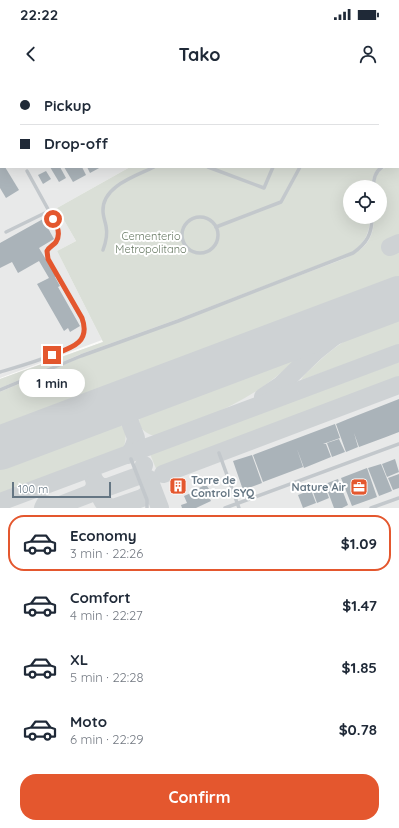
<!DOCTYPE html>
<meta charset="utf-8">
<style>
body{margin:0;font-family:Quicksand,sans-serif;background:#f6f6f7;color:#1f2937;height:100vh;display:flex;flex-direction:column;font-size:15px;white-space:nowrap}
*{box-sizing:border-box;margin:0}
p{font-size:13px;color:#747a83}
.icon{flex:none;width:22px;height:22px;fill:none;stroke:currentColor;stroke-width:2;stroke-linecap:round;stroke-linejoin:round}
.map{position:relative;height:428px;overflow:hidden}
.sheet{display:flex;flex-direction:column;background:#fff;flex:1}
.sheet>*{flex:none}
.top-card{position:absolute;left:0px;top:0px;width:399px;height:88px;box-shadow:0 4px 16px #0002;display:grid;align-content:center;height:88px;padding:0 20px;background:#fff}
.tools{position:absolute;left:343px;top:100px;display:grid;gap:8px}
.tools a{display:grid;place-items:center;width:44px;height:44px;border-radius:50%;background:#fff;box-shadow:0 4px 16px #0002;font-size:20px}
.scale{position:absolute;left:12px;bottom:10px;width:99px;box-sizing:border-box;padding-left:4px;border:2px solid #657683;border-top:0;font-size:11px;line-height:14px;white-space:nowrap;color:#657683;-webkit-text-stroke:3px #fff;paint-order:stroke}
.end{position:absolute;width:18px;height:18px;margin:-9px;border:5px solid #e4572e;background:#fff;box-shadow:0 0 0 2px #fff}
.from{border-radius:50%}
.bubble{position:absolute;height:28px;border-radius:14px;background:#fff;box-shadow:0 4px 16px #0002;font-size:13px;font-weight:800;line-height:28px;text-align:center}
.top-card b{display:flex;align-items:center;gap:14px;height:38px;font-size:15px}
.top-card b+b{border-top:1px solid #e0e1e3}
.top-card i{width:10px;height:10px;background:#1f2937}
ul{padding:7px 0 0;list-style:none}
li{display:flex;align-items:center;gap:12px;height:56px;margin:0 8px 6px;padding:0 12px;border:2px solid transparent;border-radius:16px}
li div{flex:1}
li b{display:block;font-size:15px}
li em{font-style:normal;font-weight:800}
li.active{border-color:#e4572e}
li>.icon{width:36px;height:36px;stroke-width:1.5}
.primary-button{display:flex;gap:8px;margin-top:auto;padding:8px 20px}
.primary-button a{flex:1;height:46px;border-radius:16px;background:#e4572e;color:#fff;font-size:16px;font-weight:800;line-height:46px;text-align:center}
.status{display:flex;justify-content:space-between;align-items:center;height:28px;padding:0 20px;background:#fff;direction:ltr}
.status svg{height:11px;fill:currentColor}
header{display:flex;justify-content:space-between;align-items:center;height:52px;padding:0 20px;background:#fff;font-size:18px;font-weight:800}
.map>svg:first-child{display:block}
</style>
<div class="status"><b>22:22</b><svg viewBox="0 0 49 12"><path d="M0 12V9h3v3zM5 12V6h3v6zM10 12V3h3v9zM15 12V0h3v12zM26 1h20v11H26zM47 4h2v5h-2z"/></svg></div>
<header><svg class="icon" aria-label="back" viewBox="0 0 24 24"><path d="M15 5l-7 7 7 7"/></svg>Tako<svg class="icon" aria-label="person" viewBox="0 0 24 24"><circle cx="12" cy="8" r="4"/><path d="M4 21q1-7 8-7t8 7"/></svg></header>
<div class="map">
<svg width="399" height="428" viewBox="0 0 399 428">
<rect width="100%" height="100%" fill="#fafaf8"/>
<!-- built -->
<g fill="#e8e9e9">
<polygon points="0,0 157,1 1,1 1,87 130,87 57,128 76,161 57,171 102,260 0,298"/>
<polygon points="399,61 399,428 0,428 0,299 103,262 351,137 380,137 380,107 350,107 335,87 398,87"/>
</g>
<!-- green -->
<g fill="#dadfd7">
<polygon points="156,0 399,0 399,78 398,78 398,1"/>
<path d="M399 81V157L386 162 391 175 399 172V204L0 353V312L82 277 341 180C363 171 374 162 374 137H380V107H374C377 89 381 87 398 87Z"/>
<path d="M130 87H380C373 92 372 99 371 107H350V137H370C370 152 365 163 352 172L178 239 81 274 0 308V299L103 262 57 171 76 161 57 128Z"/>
<path d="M399 234V265L301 300C304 294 311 289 316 284 340 261 368 245 399 234Z"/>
<path d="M304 271C299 278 291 284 284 290 246 324 203 339 156 356 146 355 135 346 141 335 143 331 148 329 152 327Z"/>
<polygon points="399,282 399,299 157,391 150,374"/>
<path d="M109 342C125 343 128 352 124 366L117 370 0 414V383Z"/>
</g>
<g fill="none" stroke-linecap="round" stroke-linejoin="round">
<!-- taxiway -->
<g stroke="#ced2d4" stroke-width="18">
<polyline points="390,167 399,163"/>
<path d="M304 254C314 258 317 262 315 272"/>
<polyline points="263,317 281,305 315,272 340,252 390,222"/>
<polyline points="110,327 120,328 127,334"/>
<path d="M128 375C133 370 135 365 136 358 130 341 123 333 134 317"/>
<polyline points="163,394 399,305"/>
<path d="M93 397C99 408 99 426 113 428L142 418 149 413 151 405"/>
<polyline points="149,399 160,428"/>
<polyline points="0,422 399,273"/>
<polyline points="43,428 45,424 51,426 58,426 89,414 94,409 95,402 101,407 108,407 138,396 141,393 144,385"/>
</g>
<!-- runway -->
<polyline stroke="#ced2d4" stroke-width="44" points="0,368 399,218"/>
</g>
<!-- building -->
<g fill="#aab3b9">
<polygon points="0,87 5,87 19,110 6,118 0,108"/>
<polygon points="50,87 60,87 66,98 59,102"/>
<polygon points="64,87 82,87 86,95 73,102"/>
<polygon points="87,87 101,87 90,93"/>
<polygon points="46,91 51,99 43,104 38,95"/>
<polygon points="43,139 54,159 39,168 56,196 55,197 60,206 58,207 80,246 70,252 68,248 64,251 37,204 49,198 39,181 18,193 12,182 0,188 0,163"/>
<polygon points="399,319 399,352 386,357 383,350 386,357 359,367 354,353 358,367 346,372 336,344 348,339 351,346 348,339"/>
<polygon points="335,344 340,358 323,364 326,364 331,377 304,388 297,369 303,387 263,402 253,375"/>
<polygon points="339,359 345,372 332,377 327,363"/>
<polygon points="252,375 262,403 243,410 233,381"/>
<polygon points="395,379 399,392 387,397 382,384"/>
<polygon points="381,384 392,411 379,416 368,388"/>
<polygon points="367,388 377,417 352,426 341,398"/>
<polygon points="399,394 399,408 393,410 388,398"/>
<polygon points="181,399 185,408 174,412 171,404"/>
<polygon points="338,399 348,425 342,428 334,428 325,404"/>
<polygon points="324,405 329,418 317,423 312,409"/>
<polygon points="203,406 207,406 209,409 206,411 206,412 209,411 212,418 210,419 211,421 196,428 182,428 181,425 187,423 184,416 200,409 199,408"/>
<polygon points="311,410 316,423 303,428 298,415"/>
</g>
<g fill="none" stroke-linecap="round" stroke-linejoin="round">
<!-- service -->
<g stroke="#c3c8cc" stroke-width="3.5">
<polyline points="170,0 170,1"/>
<polyline points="305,0 307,1"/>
<polyline points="398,27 399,27"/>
<polyline points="398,80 399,79"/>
<polyline points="208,87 264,108 273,87"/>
<path d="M373 107C374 98 375 92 382 87"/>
<circle cx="200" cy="155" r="18"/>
<polyline points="216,147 281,122 300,87"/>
<polyline points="6,152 49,131 27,91"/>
<path d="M103 170C106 162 108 155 106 146 105 141 103 136 103 131 102 106 136 96 154 87"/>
<path d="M0 292C17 287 72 272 81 259 86 253 84 246 81 238L48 179 47 171C49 167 53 166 56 162 63 152 53 139 49 131"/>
<path d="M0 310 81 276 178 241 353 173C367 163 372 154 372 137"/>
<polyline points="219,373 239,428"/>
<polyline points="131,379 147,420 147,428"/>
<polyline points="225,428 399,364"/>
<polyline points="371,428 399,418"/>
</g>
</g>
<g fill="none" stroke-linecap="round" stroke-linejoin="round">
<!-- route -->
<path stroke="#e4572e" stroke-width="5" d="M52 275C71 268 91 263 82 238L48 179 47 171C49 167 54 165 56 162 61 154 57 145 53 139"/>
</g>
<!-- icons -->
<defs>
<g id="building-square" transform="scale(0.9)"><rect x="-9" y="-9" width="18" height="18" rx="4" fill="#e4572e" stroke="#fff"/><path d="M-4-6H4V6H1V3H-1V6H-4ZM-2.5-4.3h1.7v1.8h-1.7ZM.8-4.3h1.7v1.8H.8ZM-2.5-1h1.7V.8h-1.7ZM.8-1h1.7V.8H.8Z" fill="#fff"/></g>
<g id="office-square" transform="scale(0.9)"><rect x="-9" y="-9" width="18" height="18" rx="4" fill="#e4572e" stroke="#fff"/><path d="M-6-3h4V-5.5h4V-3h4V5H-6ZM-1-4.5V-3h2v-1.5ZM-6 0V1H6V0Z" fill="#fff"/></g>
</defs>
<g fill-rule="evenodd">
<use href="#building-square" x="178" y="406"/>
<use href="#office-square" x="359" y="407"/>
</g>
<g text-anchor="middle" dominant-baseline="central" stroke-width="4" stroke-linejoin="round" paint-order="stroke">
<!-- park labels -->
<g font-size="11" fill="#687a64" stroke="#fff">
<text x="151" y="156">Cementerio<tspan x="151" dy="13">Metropolitano</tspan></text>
</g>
<!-- poi labels -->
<g font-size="11" font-weight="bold" fill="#657683" stroke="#fff" text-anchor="start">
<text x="191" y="400">Torre de<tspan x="191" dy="13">Control SYQ</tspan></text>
<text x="346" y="407" text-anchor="end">Nature Air</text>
</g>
</g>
</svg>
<div class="tools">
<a><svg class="icon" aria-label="locate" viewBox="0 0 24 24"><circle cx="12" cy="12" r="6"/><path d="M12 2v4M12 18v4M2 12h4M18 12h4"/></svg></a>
</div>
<div class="scale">100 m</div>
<i class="end from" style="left:53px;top:139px"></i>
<i class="end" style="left:52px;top:275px"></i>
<div class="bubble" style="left:19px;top:289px;width:66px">1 min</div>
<div class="top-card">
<b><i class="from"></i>Pickup</b>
<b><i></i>Drop-off</b>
</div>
</div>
<section class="sheet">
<ul>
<li class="active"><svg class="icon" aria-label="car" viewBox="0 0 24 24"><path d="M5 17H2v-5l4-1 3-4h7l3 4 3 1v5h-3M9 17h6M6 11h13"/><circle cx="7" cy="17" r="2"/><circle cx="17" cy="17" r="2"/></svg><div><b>Economy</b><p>3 min · 22:26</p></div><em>$1.09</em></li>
<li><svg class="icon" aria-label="car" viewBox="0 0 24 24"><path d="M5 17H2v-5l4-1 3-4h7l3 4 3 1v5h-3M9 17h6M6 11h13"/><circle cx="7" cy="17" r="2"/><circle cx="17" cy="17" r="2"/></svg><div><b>Comfort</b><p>4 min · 22:27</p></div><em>$1.47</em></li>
<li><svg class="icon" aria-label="car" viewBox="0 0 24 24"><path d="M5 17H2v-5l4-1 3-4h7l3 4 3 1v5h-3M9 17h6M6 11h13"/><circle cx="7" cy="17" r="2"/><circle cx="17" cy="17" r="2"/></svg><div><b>XL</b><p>5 min · 22:28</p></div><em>$1.85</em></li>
<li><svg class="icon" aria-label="car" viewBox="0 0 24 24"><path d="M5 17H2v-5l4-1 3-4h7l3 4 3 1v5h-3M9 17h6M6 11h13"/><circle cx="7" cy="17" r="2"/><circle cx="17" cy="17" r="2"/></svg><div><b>Moto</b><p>6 min · 22:29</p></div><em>$0.78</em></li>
</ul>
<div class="primary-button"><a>Confirm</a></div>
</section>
